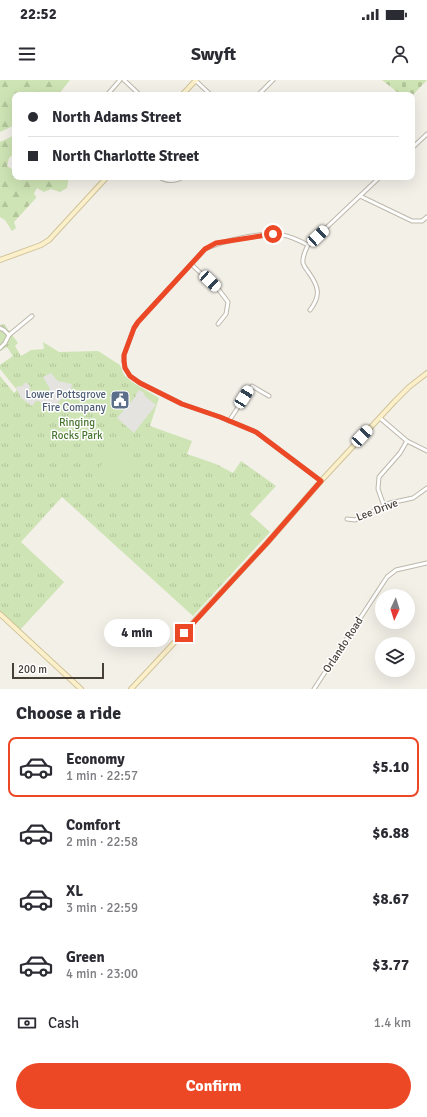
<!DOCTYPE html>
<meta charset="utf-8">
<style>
body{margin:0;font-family:Signika,sans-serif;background:#f7f7f7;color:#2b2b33;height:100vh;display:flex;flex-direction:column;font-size:15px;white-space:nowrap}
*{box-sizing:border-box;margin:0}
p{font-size:13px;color:#7c7c81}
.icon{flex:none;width:22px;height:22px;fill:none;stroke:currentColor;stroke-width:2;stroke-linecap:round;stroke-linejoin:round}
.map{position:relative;height:609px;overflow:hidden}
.details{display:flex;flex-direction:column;background:#fff;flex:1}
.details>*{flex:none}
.top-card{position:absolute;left:12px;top:12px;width:403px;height:88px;border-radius:8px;box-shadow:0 4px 16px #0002;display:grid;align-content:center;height:88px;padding:0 16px;background:#fff}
.needle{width:26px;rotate:184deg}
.buttons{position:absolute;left:375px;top:509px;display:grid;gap:8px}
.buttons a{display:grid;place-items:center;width:40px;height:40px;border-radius:50%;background:#fff;box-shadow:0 4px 16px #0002;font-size:20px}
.scale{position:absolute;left:12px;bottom:10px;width:92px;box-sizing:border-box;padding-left:4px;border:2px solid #464037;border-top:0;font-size:11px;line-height:14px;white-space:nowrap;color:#464037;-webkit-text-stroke:3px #fff;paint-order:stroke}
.end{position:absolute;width:18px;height:18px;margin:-9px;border:5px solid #ec4826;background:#fff;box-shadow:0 0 0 2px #fff}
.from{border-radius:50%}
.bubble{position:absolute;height:28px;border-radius:14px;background:#fff;box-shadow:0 4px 16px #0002;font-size:13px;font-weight:700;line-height:28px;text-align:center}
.car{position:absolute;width:12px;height:24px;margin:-12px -6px;border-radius:5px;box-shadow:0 0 3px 1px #0007;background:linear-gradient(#fff 24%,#345 0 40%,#fff 0 76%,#345 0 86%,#fff 0)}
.top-card b{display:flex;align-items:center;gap:14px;height:38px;font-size:15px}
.top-card b+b{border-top:1px solid #e1e1e2}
.top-card i{width:10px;height:10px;background:#2b2b33}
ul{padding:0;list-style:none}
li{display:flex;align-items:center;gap:12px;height:60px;margin:0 8px 6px;padding:0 8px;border:2px solid transparent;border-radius:8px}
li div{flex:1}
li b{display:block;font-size:15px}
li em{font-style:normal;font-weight:700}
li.selected{border-color:#ec4826}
li>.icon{width:36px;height:36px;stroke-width:1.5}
h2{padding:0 16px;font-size:18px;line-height:48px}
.pay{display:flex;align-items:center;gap:10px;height:44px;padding:0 16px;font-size:15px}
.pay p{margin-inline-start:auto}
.button{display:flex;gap:8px;margin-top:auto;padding:8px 16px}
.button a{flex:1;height:46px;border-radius:24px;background:#ec4826;color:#fff;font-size:16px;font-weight:700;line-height:46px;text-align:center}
.status{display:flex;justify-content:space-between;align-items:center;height:28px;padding:0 20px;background:#fff;direction:ltr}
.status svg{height:11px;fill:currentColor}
header{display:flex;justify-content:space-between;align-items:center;height:52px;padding:0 16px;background:#fff;font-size:18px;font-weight:700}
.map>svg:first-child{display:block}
</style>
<div class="status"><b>22:52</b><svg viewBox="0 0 49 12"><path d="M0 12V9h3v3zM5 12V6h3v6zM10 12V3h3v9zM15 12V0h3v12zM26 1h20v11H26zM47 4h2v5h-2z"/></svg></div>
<header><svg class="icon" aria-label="menu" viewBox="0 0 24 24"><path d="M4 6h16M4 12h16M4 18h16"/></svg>Swyft<svg class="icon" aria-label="person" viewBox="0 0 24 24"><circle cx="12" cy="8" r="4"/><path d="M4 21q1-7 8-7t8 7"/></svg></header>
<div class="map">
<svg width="427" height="609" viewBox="0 0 427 609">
<defs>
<pattern id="forest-firs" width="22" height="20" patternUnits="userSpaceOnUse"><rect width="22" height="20" fill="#cee4b4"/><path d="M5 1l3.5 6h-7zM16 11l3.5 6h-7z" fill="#b2c59b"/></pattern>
<pattern id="cemetery-stones" width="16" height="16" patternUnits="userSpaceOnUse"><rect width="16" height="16" fill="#cee4b4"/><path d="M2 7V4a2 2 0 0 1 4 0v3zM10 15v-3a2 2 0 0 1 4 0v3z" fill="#b2c59b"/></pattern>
<pattern id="park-tufts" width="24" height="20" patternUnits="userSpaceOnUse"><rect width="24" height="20" fill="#cee4b4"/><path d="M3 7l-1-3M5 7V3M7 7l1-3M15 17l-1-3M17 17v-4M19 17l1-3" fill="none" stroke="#b2c59b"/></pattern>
</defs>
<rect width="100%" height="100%" fill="#f3f0e8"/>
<!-- forest -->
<g fill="url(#forest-firs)">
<polygon points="0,0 70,0 58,15 15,15 15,45 0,52"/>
<polygon points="15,55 15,73 9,78 7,86 15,91 15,97 69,97 67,108 60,112 51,109 44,112 37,108 34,113 36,118 14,142 16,148 12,151 5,140 0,137 0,62"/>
</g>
<!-- cemetery -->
<polygon fill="url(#cemetery-stones)" points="382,0 427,0 412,16 412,15 401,15"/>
<!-- park -->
<polygon fill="url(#park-tufts)" points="4,244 18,263 15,266 21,276 31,270 44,269 43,262 59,272 98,271 120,285 124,295 132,302 159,318 150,346 192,361 187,374 216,384 233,393 241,381 276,406 250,434 270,452 193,536 62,417 21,462 64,502 20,550 0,531 0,296 14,313 17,310 0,289 0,285 13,276 7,267 0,271 0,245"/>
<!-- pitch -->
<path fill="#cee4b4" d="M111 373H115L136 390C125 409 108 414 94 394Z"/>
<!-- parking -->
<g fill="#e4e3e0">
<polygon points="51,293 58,301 72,304 71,311 48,331 39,321 36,321 32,326 21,318 16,307 22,306 26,302 31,307 29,308 30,310 36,316 42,316 48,312 50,309 43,297"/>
<polygon points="139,310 143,312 145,316 156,325 134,353 117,338 136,316 136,314"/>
</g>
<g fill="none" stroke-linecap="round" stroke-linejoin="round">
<!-- street casing -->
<g stroke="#beb8ab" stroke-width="5">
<g id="street">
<polyline points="124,0 140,15"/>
<polyline points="196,1 211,15"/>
<polyline points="107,15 120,0"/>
<polyline points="258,15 273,0"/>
<polyline points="412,68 427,54"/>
<path d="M159 97C168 102 175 102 183 97"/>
<polyline points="360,116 412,141 422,141 427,137"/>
<path d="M308 165C306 170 302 176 303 183 304 187 307 190 309 193 319 207 321 216 310 230"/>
<polyline points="191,184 219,210 228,222 226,234 218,244"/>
<polyline points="0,248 4,250 9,255 32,236"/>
<polyline points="0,268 5,263 9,255"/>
<polyline points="380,338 407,361 427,371"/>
<polyline points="229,341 252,306 269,316"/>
<path d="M321 401 256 352 220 337 182 324 140 303 130 296 125 288 124 281V275L134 248 138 242 205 169C222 161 264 151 282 155 291 156 300 161 308 165L380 97"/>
<polyline points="384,426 378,409 379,397 400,373 407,361"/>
<polyline points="347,439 355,440 390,423 413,418 427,408"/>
<polyline points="314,609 387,497 396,490 427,483"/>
</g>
</g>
<!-- secondary casing -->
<g stroke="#d0c39a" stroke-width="6">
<g id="secondary">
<polyline points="182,15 196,0"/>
<polyline points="0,180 41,165 49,160 107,97"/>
<polyline points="0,534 81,609"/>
<polyline points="131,609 267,463 321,401 395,321 409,307 427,293"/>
</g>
</g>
<!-- street -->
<use href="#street" stroke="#fff" stroke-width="3"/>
<!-- secondary -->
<use href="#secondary" stroke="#fbf0ca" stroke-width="4"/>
</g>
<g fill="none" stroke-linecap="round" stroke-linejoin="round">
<!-- route -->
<polyline stroke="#ec4826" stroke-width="5" points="184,553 267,463 321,401 256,352 220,337 182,324 140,303 130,296 125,288 124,281 124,275 134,248 138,242 205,169 216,163 273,154"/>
</g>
<!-- icons -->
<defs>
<g id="civic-square" transform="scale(1)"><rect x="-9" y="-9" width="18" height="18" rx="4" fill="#5c6f8a" stroke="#fff"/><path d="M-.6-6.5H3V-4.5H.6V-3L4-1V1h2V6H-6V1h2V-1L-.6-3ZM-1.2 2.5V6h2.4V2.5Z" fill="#fff"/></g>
</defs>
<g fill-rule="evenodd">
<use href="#civic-square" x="120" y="320"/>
</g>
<g text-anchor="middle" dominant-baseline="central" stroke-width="3" stroke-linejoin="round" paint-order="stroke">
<!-- service labels -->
<g font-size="11" fill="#4e5e75" stroke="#fff" text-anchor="end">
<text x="106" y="314">Lower Pottsgrove<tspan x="106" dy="13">Fire Company</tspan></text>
</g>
<!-- park labels -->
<g font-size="11" fill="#47742e" stroke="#fff">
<text x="77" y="342">Ringing<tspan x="77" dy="13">Rocks Park</tspan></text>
</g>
<!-- street labels -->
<g font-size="11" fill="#464037" stroke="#fff">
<text transform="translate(377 430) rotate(-21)">Lee Drive</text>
<text transform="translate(343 565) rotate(-57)">Orlando Road</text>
</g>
</g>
</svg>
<div class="buttons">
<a><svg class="needle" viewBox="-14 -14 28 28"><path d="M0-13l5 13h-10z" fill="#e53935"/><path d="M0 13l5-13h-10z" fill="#7c7c81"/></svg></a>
<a><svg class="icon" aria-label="layers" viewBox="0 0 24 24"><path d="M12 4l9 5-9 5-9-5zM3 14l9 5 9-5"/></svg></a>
</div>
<div class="scale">200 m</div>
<i class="end from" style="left:273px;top:154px"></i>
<i class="end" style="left:184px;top:553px"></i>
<div class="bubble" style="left:104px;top:539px;width:66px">4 min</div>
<i class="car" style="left:318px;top:156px;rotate:47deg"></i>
<i class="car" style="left:210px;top:201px;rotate:133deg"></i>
<i class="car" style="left:244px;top:317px;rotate:32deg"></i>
<i class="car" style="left:362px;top:356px;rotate:43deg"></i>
<div class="top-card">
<b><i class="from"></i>North Adams Street</b>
<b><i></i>North Charlotte Street</b>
</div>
</div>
<section class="details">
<h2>Choose a ride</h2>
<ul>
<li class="selected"><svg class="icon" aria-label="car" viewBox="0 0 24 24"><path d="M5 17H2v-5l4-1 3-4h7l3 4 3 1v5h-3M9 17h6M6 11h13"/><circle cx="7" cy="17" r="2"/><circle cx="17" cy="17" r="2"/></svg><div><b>Economy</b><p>1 min · 22:57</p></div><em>$5.10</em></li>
<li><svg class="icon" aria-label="car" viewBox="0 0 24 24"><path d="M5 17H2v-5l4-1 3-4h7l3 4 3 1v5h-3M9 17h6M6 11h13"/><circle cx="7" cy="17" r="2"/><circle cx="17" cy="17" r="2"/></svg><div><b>Comfort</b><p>2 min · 22:58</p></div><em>$6.88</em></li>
<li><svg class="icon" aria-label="car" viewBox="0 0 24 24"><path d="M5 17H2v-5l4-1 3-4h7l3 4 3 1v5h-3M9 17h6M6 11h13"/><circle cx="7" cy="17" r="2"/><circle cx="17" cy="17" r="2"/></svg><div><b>XL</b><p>3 min · 22:59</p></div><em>$8.67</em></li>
<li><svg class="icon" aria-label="car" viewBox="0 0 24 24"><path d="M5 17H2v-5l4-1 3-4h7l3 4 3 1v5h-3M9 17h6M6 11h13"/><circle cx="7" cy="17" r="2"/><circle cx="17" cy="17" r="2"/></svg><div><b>Green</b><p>4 min · 23:00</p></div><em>$3.77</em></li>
</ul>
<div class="pay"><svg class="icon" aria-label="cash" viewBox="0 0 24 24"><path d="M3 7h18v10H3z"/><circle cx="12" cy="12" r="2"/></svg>Cash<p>1.4 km</p></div>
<div class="button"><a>Confirm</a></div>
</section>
